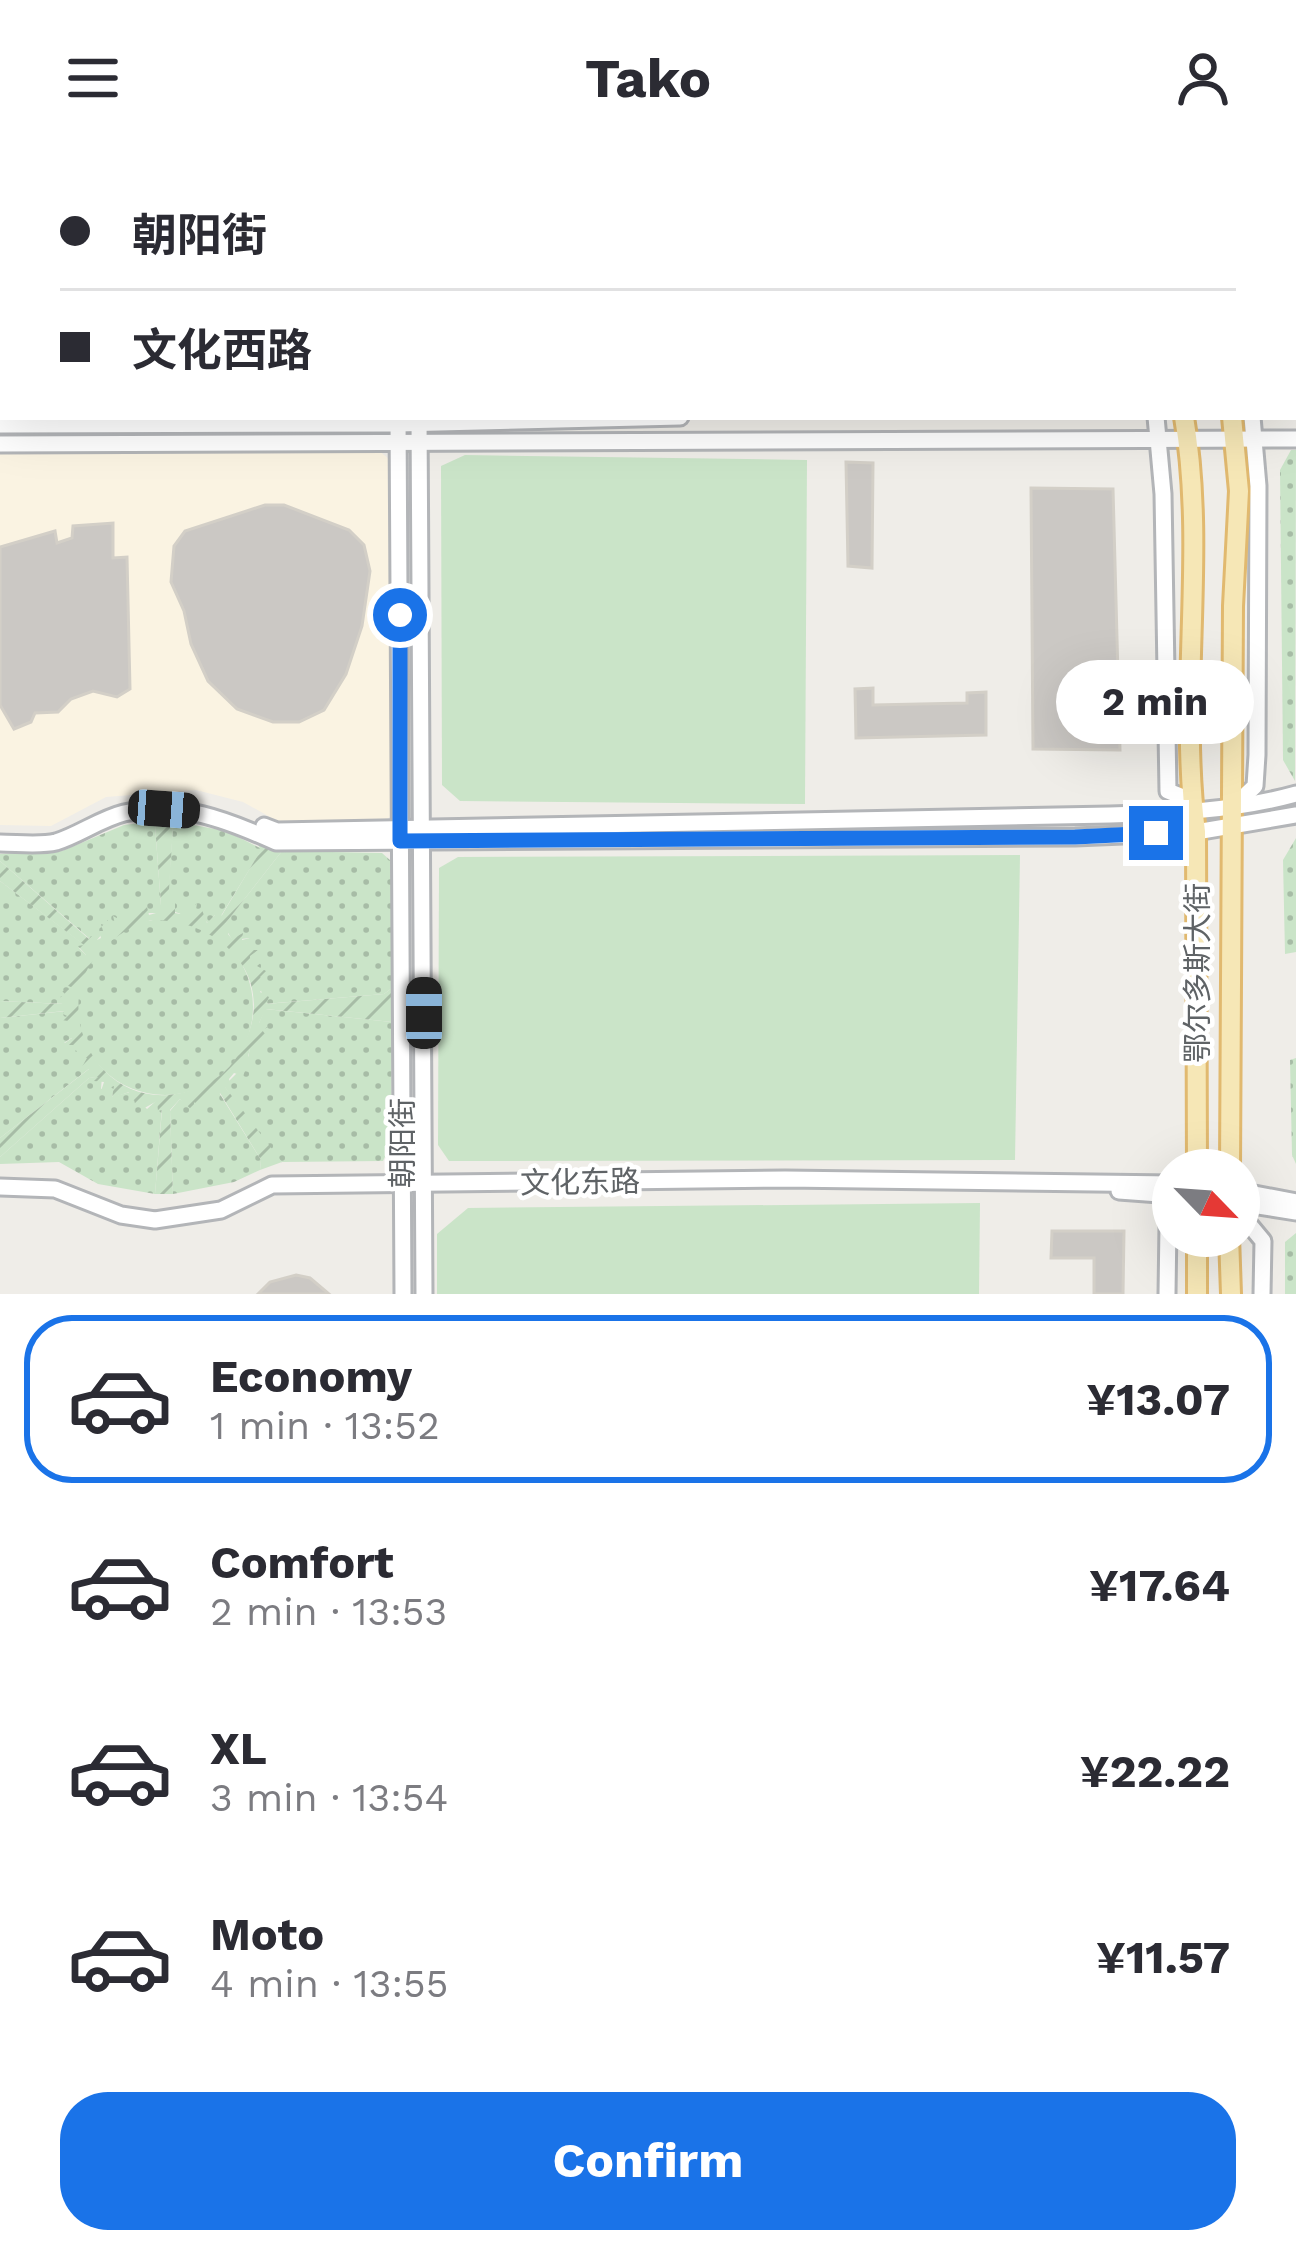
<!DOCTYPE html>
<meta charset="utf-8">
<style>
body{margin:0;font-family:"Work Sans","Noto Sans SC",sans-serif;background:#f2f2f3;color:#2b2b33;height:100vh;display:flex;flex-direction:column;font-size:45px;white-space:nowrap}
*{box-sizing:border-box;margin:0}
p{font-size:39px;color:#7c7c81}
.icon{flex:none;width:66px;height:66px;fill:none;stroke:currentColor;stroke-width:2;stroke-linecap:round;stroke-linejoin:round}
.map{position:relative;height:1138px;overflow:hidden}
.drawer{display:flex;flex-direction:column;background:#fff;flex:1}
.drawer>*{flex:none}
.hud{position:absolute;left:0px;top:0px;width:1296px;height:264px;box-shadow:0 12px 48px #0002;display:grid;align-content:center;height:264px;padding:0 60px;background:#fff}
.needle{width:78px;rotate:115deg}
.tools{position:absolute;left:1152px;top:993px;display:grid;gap:24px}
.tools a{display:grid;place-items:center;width:108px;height:108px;border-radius:50%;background:#fff;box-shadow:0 12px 48px #0002;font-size:60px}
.end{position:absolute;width:54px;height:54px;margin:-27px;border:15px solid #1a73e8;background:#fff;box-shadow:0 0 0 6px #fff}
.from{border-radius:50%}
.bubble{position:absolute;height:84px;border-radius:42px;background:#fff;box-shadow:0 12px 48px #0002;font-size:39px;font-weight:700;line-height:84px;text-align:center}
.car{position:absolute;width:36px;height:72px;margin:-36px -18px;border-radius:15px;box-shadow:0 0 9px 3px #0007;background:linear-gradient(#222 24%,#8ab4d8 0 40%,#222 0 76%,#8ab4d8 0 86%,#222 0)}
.hud b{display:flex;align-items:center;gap:42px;height:114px;font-size:45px}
.hud b+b{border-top:3px solid #e1e1e2}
.hud i{width:30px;height:30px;background:#2b2b33}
ul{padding:21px 0 0;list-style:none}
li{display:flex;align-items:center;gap:36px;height:168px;margin:0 24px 18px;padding:0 36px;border:6px solid transparent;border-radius:48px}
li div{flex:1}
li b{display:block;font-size:45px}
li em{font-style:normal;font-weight:700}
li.current{border-color:#1a73e8}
li>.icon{width:108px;height:108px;stroke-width:1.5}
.cta{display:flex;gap:24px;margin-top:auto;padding:24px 60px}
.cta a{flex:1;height:138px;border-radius:48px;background:#1a73e8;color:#fff;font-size:48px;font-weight:700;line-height:138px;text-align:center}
header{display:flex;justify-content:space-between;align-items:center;height:156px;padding:0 60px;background:#fff;font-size:54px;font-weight:700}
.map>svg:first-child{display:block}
</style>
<header><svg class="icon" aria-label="menu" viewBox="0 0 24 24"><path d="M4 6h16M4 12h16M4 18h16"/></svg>Tako<svg class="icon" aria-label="person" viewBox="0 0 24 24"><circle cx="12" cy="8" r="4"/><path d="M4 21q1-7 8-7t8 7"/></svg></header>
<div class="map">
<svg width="1296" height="1138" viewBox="0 0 1296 1138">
<defs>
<pattern id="grass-dots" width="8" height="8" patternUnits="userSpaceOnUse" patternTransform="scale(3)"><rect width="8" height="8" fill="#cae4c8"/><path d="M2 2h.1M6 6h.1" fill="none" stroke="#a7bca6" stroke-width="1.8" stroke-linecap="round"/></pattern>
<pattern id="garden-furrows" width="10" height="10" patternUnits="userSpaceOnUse" patternTransform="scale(3)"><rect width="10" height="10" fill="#cae4c8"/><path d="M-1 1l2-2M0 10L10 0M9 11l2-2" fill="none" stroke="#a7bca6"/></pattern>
</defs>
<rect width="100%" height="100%" fill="#efede8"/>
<!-- commercial -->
<polygon fill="#faf3e2" points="378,294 395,308 394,658 381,667 279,666 243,646 196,634 106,641 51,670 0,669 0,298"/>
<!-- grass -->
<g fill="url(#grass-dots)">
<polygon points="1291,294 1296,294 1295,625 1283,604 1280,314"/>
<polygon points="149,666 155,669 161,750 156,757 136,757 127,767 108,771 97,784 91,784 0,705 0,698 62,695 124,669"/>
<polygon points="177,666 226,675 262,693 216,768 215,759 208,767 196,756 181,758 167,753 173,670"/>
<polygon points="1296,682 1296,796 1285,798 1283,704"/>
<polygon points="282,695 382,697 391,705 392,832 384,838 264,848 256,811 250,807 250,795 245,789 250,782 232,784 224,769"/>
<polygon points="0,725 86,790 79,792 86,799 73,816 73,832 65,848 0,845"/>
<circle cx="165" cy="851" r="88"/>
<polygon points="265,853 392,866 391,988 383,1005 282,1006 276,1002 224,930 247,907 250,892 261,883 259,867"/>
<polygon points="66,855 74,868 73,881 64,887 75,889 87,901 90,912 0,982 0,862"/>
<polygon points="1296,902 1296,1008 1292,999 1290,904"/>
<polygon points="102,920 101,933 115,929 112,941 130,936 147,953 157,944 162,951 155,1038 98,1028 59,1006 0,1008 0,1001 89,922"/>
<polygon points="208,935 218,935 261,1004 260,1014 234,1026 173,1038 170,955 180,943 186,947"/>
<polygon points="1296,1077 1296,1138 1285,1138 1285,1086"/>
</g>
<!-- park -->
<g fill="#cae4c8">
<polygon points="429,0 1065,0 1066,3 429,3"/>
<polygon points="1197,0 1296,0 1296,244 1293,3"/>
<polygon points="465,299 807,304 805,648 460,645 442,629 441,310"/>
<polygon points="1020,699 1015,1004 449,1005 438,989 439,712 458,701"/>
<polygon points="980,1047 979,1138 437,1138 437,1078 468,1052"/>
</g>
<!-- garden -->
<path fill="url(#garden-furrows)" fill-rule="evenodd" d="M158 665 177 666 173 671 168 749 175 746V757L180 758 185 749 187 754 190 748 191 754 197 747 196 754H202L207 767 218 756 216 762 222 759 261 694 258 689 282 695 225 768 232 770 228 778 232 783 243 777 242 784 254 781 246 788 251 789V794H258L250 800V807L263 805 257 810 266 815 260 821 267 827 260 836 269 841 266 848 384 838 392 832V866L266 853 269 859H263L259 867 268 871 262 874 269 883 263 884 267 890 258 889 259 895 250 893 248 900 254 908H248L250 916 245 915 243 920 234 917 229 923 231 930 225 931 282 1006 260 1014 261 1004 220 937 217 944 208 935 202 955 194 946V956L180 943 170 954 173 1038H155L162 954 158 955 157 945 141 954V947L136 951 134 944 128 947 129 936 112 942 114 930 101 935 104 926 94 925 98 921 89 922 0 1001V982L89 913 82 911 87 902 71 901 77 895 72 893 74 889H62L72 882 67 879 73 874V869H66L68 865 62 864 67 860 63 858 64 855 0 862V845L62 848 64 843 60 841 66 839 62 835 73 832 64 828 70 825 63 818 73 815 68 808H76L74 802 86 799 78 790 84 789 0 725V705L89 783 91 780 97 784 101 782 99 775H103L101 768 107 770V764L115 768 113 760 126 767 125 757 130 759 131 750 135 755 137 749 143 755 147 751 149 759 156 757 157 748 161 749 155 669 149 666ZM151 764C220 763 279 821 243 890 233 911 218 924 197 932 90 976 17 808 151 764Z"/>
<!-- building -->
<g fill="#cbc8c4" stroke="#d3cfc7" stroke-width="3">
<polygon points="846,306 873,307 872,412 848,410"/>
<polygon points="1031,332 1113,333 1120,594 1033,593"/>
<polygon points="265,349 284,349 349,374 364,389 370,415 362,470 346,518 324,554 299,566 273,566 237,553 208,525 191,488 184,455 171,426 174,390 185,375"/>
<polygon points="113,367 113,402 127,401 130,533 117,541 93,535 71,543 58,556 35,557 31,566 14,573 0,549 0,391 55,375 57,387 72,382 73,370"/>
<polygon points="873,532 873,549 967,547 967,537 986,536 986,579 856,582 855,533"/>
<polygon points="1052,1075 1124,1075 1123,1138 1094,1138 1094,1102 1051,1102"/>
<polygon points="296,1119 310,1122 329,1138 258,1138 270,1126"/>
</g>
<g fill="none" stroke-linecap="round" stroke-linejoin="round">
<!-- minor casing -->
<g stroke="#b3b5b8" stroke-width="21">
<g id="minor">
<polyline points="93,0 93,3"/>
<polyline points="138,0 138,3"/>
<polyline points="298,0 298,3"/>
<polyline points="332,0 333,3"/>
<polyline points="378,0 378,3"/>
<polyline points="396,0 396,3"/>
<polyline points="415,0 415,3"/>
<polyline points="1095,0 1097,3"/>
<polyline points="1191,0 1192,3"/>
<polyline points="164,3 164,0"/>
<polyline points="0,241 3,241"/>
<polyline points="1293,250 1296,250"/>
<polyline points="398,261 403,1138"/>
<polyline points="419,261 424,1138"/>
<polyline points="1156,261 1163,338 1168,635 1193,645"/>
<polyline points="0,269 398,268 680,261"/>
<polyline points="0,288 1296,283"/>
<polyline points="1234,650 1255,630 1257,599 1258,330 1252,261"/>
<path d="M264 670 277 675 1110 659C1173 657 1235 655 1296 638"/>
<path d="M0 687C17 687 40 690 56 686 79 679 100 663 124 657 180 645 227 664 276 686L1075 681 1196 676 1296 659"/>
<polyline points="0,1031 55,1033 121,1059 155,1064 221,1054 272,1029 785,1023 1173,1028"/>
<polyline points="1119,1035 1173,1039"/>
<polyline points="1239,1035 1296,1046"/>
<polyline points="1239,1047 1296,1056"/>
<polyline points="1239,1056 1263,1085 1262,1138"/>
<polyline points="1167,1138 1168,1069 1173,1064"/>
</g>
</g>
<!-- major casing -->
<g stroke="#e1b96f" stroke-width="24">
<g id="major">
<polyline points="1125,0 1126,3"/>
<polyline points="1176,0 1177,3"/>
<path d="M1184 261C1207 397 1178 539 1196 676L1197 1014"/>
<polyline points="1230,1014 1233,450 1239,335 1232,261"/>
<polyline points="1197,1080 1197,1138"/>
<polyline points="1229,1080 1231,1138"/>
</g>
</g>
<!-- minor -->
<use href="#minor" stroke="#fff" stroke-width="15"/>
<!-- major -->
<use href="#major" stroke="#f6e7b6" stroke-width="18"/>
</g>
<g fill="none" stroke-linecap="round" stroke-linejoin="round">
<!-- route -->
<polyline stroke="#1a73e8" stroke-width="15" points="400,459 400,685 1075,681 1156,677"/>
</g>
<g text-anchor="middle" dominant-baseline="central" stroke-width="9" stroke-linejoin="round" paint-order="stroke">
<!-- street labels -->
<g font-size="30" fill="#5f6366" stroke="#fff">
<text transform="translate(1197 817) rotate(-90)">鄂尔多斯大街</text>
<text transform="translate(402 987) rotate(-90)">朝阳街</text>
<text transform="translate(580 1026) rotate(-1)">文化东路</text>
</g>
</g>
</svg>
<div class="tools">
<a><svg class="needle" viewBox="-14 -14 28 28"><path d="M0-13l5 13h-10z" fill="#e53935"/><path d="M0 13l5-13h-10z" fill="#7c7c81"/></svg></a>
</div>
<i class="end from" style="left:400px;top:459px"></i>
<i class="end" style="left:1156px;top:677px"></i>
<div class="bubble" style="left:1056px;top:504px;width:198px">2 min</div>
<i class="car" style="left:164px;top:653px;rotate:94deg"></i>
<i class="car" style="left:424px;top:857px;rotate:0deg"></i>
<div class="hud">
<b><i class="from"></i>朝阳街</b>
<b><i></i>文化西路</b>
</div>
</div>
<section class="drawer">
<ul>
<li class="current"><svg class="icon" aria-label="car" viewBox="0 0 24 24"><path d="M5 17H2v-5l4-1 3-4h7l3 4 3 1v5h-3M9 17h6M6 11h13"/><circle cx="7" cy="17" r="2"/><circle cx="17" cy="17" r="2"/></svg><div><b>Economy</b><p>1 min · 13:52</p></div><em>¥13.07</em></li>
<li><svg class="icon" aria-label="car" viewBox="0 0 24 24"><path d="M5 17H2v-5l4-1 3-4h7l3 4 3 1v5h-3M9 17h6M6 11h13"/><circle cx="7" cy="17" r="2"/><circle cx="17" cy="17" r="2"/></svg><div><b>Comfort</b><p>2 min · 13:53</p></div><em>¥17.64</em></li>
<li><svg class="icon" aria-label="car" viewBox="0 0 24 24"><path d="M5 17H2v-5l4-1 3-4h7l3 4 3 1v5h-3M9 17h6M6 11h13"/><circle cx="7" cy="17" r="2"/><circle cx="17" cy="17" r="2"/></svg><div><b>XL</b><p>3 min · 13:54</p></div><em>¥22.22</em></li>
<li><svg class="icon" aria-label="car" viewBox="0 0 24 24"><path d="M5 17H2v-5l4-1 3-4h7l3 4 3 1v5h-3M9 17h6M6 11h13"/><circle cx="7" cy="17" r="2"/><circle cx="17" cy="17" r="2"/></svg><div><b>Moto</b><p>4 min · 13:55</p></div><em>¥11.57</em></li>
</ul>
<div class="cta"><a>Confirm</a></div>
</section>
